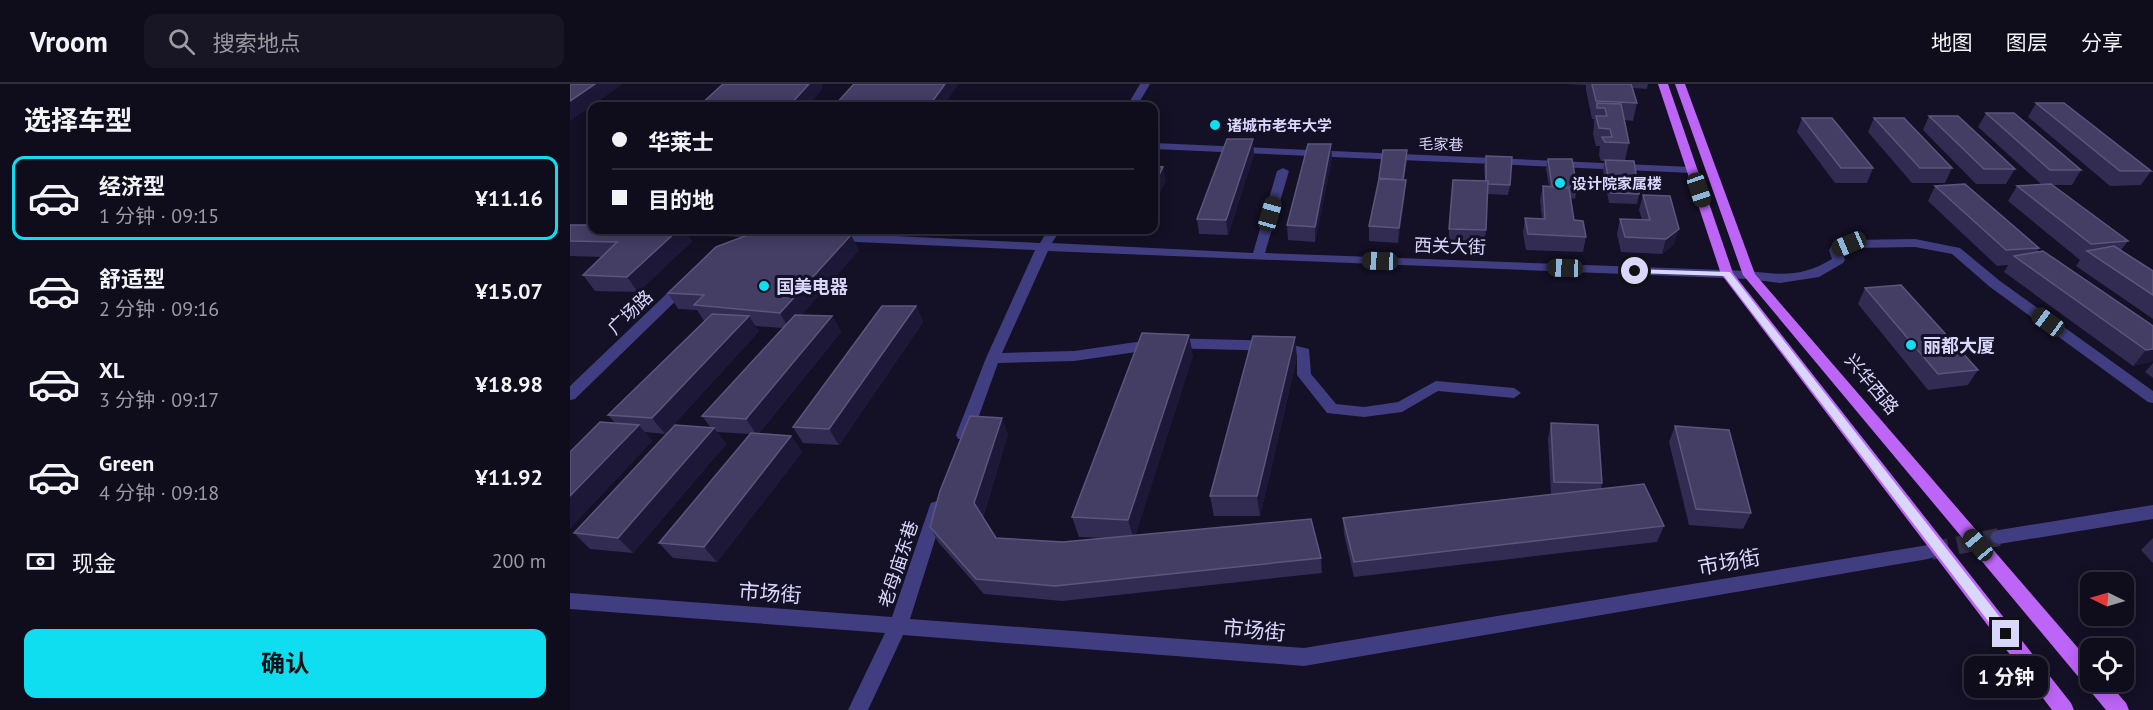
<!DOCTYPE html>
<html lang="zh">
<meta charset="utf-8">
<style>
body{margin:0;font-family:"PT Sans","Noto Sans SC",sans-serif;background:#181525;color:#f1f3f6;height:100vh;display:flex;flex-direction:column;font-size:22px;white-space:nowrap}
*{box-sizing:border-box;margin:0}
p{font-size:20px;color:#9b9ba3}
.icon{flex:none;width:33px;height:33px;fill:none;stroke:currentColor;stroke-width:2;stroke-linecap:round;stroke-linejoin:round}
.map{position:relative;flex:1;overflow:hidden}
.panel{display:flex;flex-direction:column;background:#0f0c1c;width:570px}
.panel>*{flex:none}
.banner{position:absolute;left:18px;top:18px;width:570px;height:132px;border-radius:12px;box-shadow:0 3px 15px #0003,0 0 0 2px #2f2c3b;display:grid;align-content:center;height:132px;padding:0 24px;background:#0f0c1c}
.needle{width:39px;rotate:275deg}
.buttons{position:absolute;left:1510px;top:488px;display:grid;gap:12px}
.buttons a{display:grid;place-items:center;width:54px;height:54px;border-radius:12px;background:#0f0c1c;box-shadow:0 3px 15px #0003,0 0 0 2px #2f2c3b;font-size:30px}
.end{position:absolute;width:27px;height:27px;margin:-14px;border:8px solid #dad7fd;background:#111;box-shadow:0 0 0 3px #111}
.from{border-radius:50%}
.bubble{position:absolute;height:42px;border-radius:12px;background:#0f0c1c;box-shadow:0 3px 15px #0003,0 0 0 2px #2f2c3b;font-size:20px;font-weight:700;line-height:42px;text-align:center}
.car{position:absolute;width:18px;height:36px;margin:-18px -9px;border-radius:8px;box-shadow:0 0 4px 2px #0007;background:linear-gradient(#222 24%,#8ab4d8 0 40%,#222 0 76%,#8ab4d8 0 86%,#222 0)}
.banner b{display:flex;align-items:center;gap:21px;height:57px;font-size:22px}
.banner b+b{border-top:2px solid #2f2c3b}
.banner i{width:15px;height:15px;background:#f1f3f6}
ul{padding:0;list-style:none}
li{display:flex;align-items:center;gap:18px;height:84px;margin:0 12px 9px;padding:0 12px;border:3px solid transparent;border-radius:12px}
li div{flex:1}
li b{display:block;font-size:22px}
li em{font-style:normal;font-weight:700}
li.on{border-color:#0fddf0}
li>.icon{width:54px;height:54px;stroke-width:1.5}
h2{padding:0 24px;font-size:27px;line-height:72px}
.pay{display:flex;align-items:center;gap:15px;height:66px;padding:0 24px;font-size:22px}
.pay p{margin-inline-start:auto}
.primary-button{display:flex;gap:12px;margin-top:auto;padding:12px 24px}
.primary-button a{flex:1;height:69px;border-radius:12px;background:#0fddf0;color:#111;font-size:24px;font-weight:700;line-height:69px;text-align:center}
header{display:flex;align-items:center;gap:36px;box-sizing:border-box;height:84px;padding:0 30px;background:#0f0c1c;border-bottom:2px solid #2f2c3b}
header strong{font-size:28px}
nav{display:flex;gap:33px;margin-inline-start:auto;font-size:21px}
.search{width:420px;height:54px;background:#181525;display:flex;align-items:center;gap:15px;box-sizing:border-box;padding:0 21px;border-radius:12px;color:#9b9ba3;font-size:22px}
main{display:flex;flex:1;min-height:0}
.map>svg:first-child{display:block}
</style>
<header>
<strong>Vroom</strong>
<div class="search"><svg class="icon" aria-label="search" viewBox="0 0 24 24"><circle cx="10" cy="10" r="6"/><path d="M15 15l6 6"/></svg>搜索地点</div>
<nav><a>地图</a><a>图层</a><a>分享</a></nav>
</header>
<main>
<section class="panel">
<h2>选择车型</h2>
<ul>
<li class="on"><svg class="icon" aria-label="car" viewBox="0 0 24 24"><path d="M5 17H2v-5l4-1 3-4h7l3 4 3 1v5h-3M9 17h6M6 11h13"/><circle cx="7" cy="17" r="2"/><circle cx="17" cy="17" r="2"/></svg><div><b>经济型</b><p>1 分钟 · 09:15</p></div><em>¥11.16</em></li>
<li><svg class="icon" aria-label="car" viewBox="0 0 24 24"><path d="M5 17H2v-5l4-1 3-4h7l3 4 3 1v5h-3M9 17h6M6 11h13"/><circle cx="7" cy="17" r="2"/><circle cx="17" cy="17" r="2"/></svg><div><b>舒适型</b><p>2 分钟 · 09:16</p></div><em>¥15.07</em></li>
<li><svg class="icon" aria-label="car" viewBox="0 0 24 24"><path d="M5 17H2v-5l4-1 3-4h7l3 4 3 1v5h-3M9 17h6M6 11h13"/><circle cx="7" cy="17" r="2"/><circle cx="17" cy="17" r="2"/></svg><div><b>XL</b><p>3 分钟 · 09:17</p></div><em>¥18.98</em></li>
<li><svg class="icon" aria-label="car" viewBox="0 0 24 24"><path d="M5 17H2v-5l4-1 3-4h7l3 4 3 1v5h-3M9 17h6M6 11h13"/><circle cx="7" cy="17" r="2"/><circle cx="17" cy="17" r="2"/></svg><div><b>Green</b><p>4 分钟 · 09:18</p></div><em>¥11.92</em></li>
</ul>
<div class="pay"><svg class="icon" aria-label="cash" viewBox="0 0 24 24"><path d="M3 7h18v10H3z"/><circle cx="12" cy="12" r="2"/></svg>现金<p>200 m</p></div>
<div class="primary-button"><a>确认</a></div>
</section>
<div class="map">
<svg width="1583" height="626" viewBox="0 0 1583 626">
<rect width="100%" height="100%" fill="#141025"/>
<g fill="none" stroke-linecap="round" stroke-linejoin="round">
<!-- minor-tunnel -->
<polyline stroke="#322e45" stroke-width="18" stroke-dasharray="18 9" stroke-linecap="butt" points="1361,467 1429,453"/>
<!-- minor -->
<g fill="#403e81" fill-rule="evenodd">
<polygon points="570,0 580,0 567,22 557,22"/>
<polygon points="584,59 1122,83 1128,86 1122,89 584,65"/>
<path d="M713 84 719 87 695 169 1179 187C1212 191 1233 193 1262 175L1259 166 1261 163 1279 156 1345 155 1390 164 1430 197 1583 307V319L1578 318 1420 203 1382 170 1345 163 1281 164 1272 168 1275 176 1273 179 1249 193 1210 199 1179 195 478 167 432 269 504 267 594 254 707 257 739 265 741 290 766 320 794 323 828 318 866 297 944 304 951 309 944 314 868 307 832 328 794 333 757 329 727 291V271L707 267 594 264 504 277 428 279 402 351 400 355H388L386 351 416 274 465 166 265 157 259 153 265 149 470 159 478 146H490L482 159 683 169 707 87Z"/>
<path d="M106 146C121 144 200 143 208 150L202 154 112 150Z"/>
<polygon points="115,196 120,197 122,200 120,203 5,315 0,316 0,302 110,197"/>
<polygon points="367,417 373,419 375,424 340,535 734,564 1358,461 1364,463 1367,468 1364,473 1358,475 734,582 333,551 298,626 278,626 315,549 0,525 0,509 322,533 359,424 361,419"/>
<polygon points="1583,421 1583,435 1429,460 1423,458 1420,453 1423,448 1429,446"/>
</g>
<!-- major -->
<g fill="#bd65f6" fill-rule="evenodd">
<polygon points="1088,0 1098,0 1163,189 1501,619 1504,626 1482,626 1151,190"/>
<polygon points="1105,0 1115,0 1185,190 1521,579 1521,597 1537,597 1556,619 1559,626 1536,626 1173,191"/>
</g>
</g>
<!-- wall -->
<g fill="#322b52">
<polygon points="996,0 1078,0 1077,5 1063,4 1067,19 1063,37 1055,36 1059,59 1055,76 1069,110 1067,120 1039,119 1033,86 1035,77 1031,77 1029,71 1030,62 1026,62 1023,50 1024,42 1024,35 1022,35 1016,6 1016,1"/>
<polygon points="1466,19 1581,87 1571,101 1540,102 1458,33"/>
<polygon points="1416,29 1511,86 1502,101 1483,101 1558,157 1551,166 1583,187 1583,235 1506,182 1510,176 1438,117 1447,102 1471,100 1408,43"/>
<polygon points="1359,32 1445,85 1436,100 1406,100 1353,46"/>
<polygon points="1232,34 1303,84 1297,99 1265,99 1227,48"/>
<polygon points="1304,34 1382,84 1375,99 1342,99 1298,48"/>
<polygon points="813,66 837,76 834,96 835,111 828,159 799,157 799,142 809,96"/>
<polygon points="684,70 658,151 629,150 627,135"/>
<polygon points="916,72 940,101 938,111 917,110 916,146 914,162 878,160 883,96 915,97 914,82"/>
<polygon points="762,74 745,158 718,156 717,141"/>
<polygon points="978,75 1007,104 1005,115 1001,114 1004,136 1016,153 1013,168 956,166 953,149 955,134 972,134 970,116 973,102 979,102 976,85"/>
<polygon points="1365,102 1469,164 1467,168 1583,242 1583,277 1563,282 1434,188 1438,181 1427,182 1358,117"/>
<polygon points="1073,111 1104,160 1092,170 1051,168 1047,150 1050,135 1072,136 1069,126"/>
<polygon points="0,141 122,157 68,208 25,207 13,191 32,173 0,172"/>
<polygon points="289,166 231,231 262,232 271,248 189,349 221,352 232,368 147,478 103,474 89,459 180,350 147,348 156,360 63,469 20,465 4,449 141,344 132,332 213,244 185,242 189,247 95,350 75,348 82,357 0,444 0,368 45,339 38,331 134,237 127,226 108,225 98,209"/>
<polygon points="1295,204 1408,286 1398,301 1358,306 1288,220"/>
<polygon points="346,222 353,238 269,361 233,359 223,343"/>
<polygon points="623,271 565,452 751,474 752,489 492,517 414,510 368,458 360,443 438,350 413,433 426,454 493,458 535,454 509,453 502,433"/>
<polygon points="727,273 690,432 644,432 640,412"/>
<polygon points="1583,279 1583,294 1575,288"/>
<polygon points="981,339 1032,399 1031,405 1094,442 1087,458 784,493 774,450 773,434 981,411 978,355"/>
<polygon points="1105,342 1181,429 1173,445 1119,441 1099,358"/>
<polygon points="1583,454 1583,479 1571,466"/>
</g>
<!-- shaded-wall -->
<g fill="#1e1838">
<polygon points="25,0 53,0 0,37 0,17"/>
<polygon points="239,0 253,0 252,1 253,4 238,22 219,22"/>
<polygon points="375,0 389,0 373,22 359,22"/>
<polygon points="683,55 684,70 658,151 656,136"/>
<polygon points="761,60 762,74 745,158 745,143"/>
<polygon points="593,83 596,97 584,121 584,101"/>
<polygon points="836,96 835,111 828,159 829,144"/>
<polygon points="1109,145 1104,160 1092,170 1096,155"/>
<polygon points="108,146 114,146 122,157 68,208 57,193"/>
<polygon points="281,151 289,166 219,245 210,229"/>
<polygon points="346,222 353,238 269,361 259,345"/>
<polygon points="179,232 189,247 95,350 82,334"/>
<polygon points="262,232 271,248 187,351 176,335"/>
<polygon points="619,251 623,271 564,456 558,436"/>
<polygon points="725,253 727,273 690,432 687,412"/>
<polygon points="1583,265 1583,277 1563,282 1576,266"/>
<polygon points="432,334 438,350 412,435 404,419"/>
<polygon points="69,341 82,357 0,444 0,412"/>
<polygon points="144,344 156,360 63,469 48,454"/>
<polygon points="221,352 232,368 147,478 134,463"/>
</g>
<!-- building -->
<g fill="#443d64" stroke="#5b567c" stroke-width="1.5">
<polygon points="0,0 25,0 0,17"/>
<polygon points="153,0 239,0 219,22 129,22"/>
<polygon points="284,0 375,0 359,22 264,22"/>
<polygon points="1022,0 1061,0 1067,19 1026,17"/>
<polygon points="1027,19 1051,20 1059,59 1035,58 1032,53 1042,53 1040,45 1029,44 1026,32 1037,32 1035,24 1027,24"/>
<polygon points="1466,19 1494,19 1581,87 1550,87"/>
<polygon points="1416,29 1444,29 1511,86 1480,86"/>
<polygon points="1359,32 1388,32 1445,85 1414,85"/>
<polygon points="1232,34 1262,34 1303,84 1271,84"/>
<polygon points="1304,34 1334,34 1382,84 1350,84"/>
<polygon points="657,55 683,55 656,136 627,135"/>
<polygon points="738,60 761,60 745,143 717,141"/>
<polygon points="813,66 837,66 833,96 809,94"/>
<polygon points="916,72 942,73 940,101 918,100 918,97 916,97"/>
<polygon points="978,75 1002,75 1007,104 982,102"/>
<polygon points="1035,76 1064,77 1069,110 1041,109"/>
<polygon points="584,82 593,83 584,101"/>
<polygon points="809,95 836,96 829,144 799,142"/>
<polygon points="883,96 918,97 916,146 879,145"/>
<polygon points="1395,100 1469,164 1436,166 1365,102"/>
<polygon points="1481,100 1558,157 1521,160 1447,102"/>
<polygon points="973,102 999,104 1004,136 1013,137 1016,153 958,150 955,134 975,135"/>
<polygon points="1073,111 1100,112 1109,145 1096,155 1055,153 1050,135 1080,136"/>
<polygon points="0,141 22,141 22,146 108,146 57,193 13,191 47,158 0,157"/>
<polygon points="188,147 281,151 210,229 124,221 134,211 98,209 146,163"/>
<polygon points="1544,162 1583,187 1583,211 1517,167"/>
<polygon points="1473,167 1583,242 1583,265 1576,266 1444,172"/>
<polygon points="1331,201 1408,286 1368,290 1295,204"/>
<polygon points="312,222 346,222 259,345 223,343"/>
<polygon points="142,230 179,232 82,334 38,331"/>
<polygon points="225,231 262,232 176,335 132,332"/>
<polygon points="572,249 619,251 558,436 502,433"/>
<polygon points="683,252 725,253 687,412 640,412"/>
<polygon points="400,332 432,334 404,419 426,454 493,458 741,435 751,474 485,502 406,495 360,443 370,407"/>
<polygon points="30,338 69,341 0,412 0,368"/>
<polygon points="981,339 1028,341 1032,399 984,398"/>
<polygon points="105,341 144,344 48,454 4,449"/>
<polygon points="1105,342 1159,346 1181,429 1126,425"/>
<polygon points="181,349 221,352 134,463 89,459"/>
<polygon points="1074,400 1094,442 784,478 773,434"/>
</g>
<!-- route -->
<polygon fill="#dad7fd" points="1062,185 1160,188 1440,546 1442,550 1440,554 1431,554 1154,192 1065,189 1062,188"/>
<!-- markers -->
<g fill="#0fddf0" stroke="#141025" stroke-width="2">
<circle cx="645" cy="41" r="6"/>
<circle cx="990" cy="99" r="6"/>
<circle cx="194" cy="202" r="6"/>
<circle cx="1341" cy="261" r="6"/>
</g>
<g text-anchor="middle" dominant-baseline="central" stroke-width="6" stroke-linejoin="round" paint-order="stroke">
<!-- far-poi labels -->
<g font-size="15" font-weight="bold" fill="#dad7fd" stroke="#141025" text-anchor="start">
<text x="657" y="41">诸城市老年大学</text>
<text x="1002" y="99">设计院家属楼</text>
</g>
<!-- far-street labels -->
<g font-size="15" fill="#dad7fd" stroke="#141025">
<text transform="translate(871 60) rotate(2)">毛家巷</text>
</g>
<!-- street labels -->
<g font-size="18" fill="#dad7fd" stroke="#141025">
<text transform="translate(880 162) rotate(2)">西关大街</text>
<text transform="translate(60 228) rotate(-44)">广场路</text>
<text transform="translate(1302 300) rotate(50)">兴华西路</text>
<text transform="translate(328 480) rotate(-72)">老母庙东巷</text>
</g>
<!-- poi labels -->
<g font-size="18" font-weight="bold" fill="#dad7fd" stroke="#141025" text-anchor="start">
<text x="206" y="202">国美电器</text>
<text x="1353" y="261">丽都大厦</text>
</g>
<!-- near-street labels -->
<g font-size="21" fill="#dad7fd" stroke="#141025">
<text transform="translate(1159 478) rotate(-10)">市场街</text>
<text transform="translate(200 509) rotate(4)">市场街</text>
<text transform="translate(684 546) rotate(5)">市场街</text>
</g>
</g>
</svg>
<div class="buttons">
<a><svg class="needle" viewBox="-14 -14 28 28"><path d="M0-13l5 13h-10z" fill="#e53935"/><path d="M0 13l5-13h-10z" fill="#9b9ba3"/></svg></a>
<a><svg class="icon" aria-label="locate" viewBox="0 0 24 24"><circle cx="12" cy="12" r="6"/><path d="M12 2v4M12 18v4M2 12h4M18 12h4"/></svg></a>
</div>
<i class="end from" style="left:1065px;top:187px"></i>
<i class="end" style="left:1436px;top:550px"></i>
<div class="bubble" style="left:1394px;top:572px;width:84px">1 分钟</div>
<i class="car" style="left:1129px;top:106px;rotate:161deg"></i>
<i class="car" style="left:700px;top:130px;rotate:16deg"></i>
<i class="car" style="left:1279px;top:160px;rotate:247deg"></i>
<i class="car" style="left:810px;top:177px;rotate:272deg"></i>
<i class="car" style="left:995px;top:184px;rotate:272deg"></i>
<i class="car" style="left:1478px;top:238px;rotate:306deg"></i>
<i class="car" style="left:1408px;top:461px;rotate:320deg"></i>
<div class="banner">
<b><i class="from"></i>华莱士</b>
<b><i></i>目的地</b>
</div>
</div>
</main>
